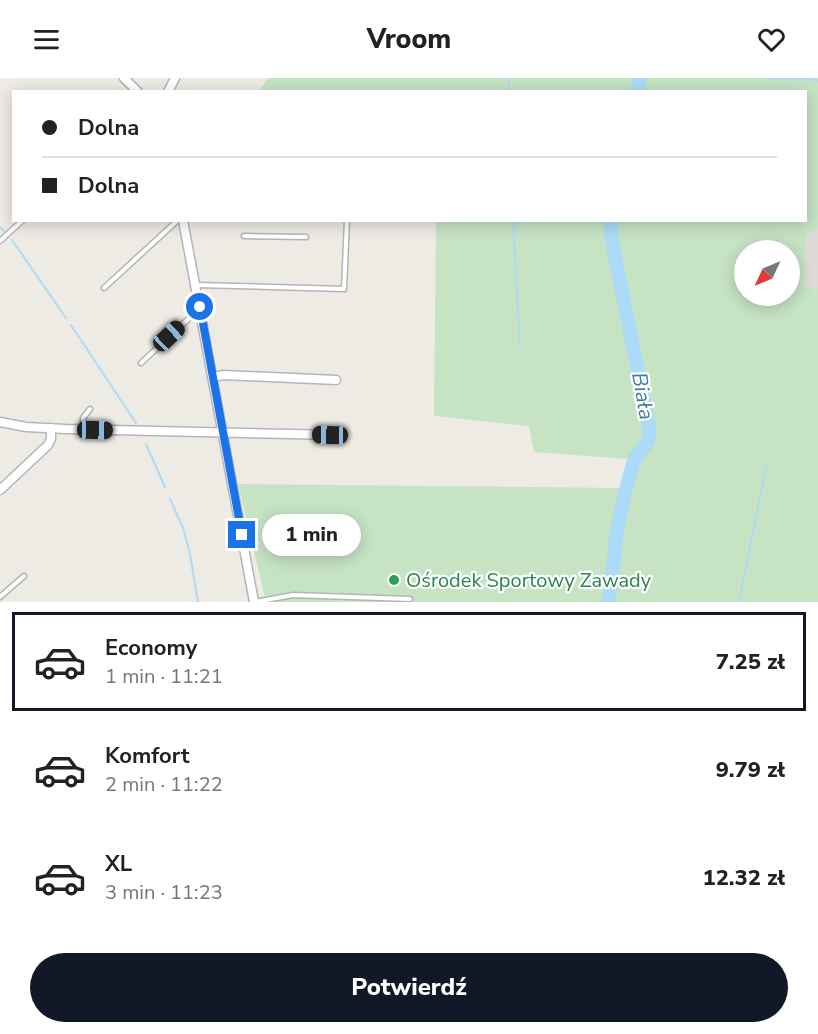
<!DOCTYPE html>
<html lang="pl">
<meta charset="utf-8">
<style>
body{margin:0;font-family:"Nunito Sans",sans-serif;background:#f2f2f2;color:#222;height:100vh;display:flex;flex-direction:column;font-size:22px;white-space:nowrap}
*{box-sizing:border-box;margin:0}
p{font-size:20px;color:#767676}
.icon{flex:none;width:33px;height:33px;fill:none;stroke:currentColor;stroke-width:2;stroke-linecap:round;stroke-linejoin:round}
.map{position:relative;height:524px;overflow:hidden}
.panel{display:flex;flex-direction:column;background:#fff;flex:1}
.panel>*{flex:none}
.guide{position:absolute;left:12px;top:12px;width:795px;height:132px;border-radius:0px;box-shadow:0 3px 15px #0003;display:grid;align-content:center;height:132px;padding:0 30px;background:#fff}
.needle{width:39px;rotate:226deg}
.buttons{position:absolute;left:734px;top:162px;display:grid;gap:12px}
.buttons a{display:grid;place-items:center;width:66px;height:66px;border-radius:50%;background:#fff;box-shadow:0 3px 15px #0003;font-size:30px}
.end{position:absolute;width:27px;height:27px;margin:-14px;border:8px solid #1a73e8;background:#fff;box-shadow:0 0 0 3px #fff}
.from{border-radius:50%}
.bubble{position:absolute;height:42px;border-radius:21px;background:#fff;box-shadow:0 3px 15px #0003;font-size:20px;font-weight:800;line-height:42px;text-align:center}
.car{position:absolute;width:18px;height:36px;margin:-18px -9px;border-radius:8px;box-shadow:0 0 4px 2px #0007;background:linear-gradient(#222 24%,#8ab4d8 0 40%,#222 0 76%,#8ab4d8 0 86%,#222 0)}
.guide b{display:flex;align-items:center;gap:21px;height:57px;font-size:22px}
.guide b+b{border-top:2px solid #e0e0e0}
.guide i{width:15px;height:15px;background:#222}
ul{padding:10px 0 0;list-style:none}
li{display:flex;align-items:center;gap:18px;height:99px;margin:0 12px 9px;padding:0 18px;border:3px solid transparent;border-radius:0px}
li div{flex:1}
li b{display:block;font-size:22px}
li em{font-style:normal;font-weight:800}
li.selected{border-color:#111827}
li>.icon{width:54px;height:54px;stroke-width:1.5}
.primary-button{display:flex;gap:12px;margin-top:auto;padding:12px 30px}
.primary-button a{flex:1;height:69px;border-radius:36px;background:#111827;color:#fff;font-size:24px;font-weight:800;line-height:69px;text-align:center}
header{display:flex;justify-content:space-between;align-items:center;height:78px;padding:0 30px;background:#fff;font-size:27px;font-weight:800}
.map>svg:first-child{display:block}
</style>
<header><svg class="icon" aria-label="menu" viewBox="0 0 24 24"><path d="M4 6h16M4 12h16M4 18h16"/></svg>Vroom<svg class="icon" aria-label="heart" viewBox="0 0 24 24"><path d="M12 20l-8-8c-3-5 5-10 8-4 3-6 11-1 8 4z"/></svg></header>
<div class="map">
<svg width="818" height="524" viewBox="0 0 818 524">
<rect width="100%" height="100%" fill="#eeebe5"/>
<!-- industrial -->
<polygon fill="#dddad7" points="807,151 818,151 818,211 804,209"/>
<!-- green -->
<path fill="#c6e3c4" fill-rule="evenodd" d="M268 0H818V151L807 152 804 209 818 211V524H266L238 406 621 410 627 381 534 374 529 348 434 338 436 143 806 142V14L259 13ZM744 172H789V218H744Z"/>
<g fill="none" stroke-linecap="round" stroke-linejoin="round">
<!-- stream -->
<g stroke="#acdbf7" stroke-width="2">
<polyline points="509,0 509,14"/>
<polyline points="767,0 818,2"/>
<polyline points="513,142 520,270"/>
<polyline points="0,149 4,153"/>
<polyline points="12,162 66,240"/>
<polyline points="71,247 136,345"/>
<polyline points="146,366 165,409"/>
<polyline points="170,421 183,450 190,476 198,524"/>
<polyline points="739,524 766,390"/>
</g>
<!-- river -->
<g stroke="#acdbf7" stroke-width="14">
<polyline points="637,14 640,0"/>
<path d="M608 524C613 502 614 481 616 459 620 434 626 410 633 386 636 373 649 369 650 353L611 158V142"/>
</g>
<!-- service casing -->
<g stroke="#b2b5b9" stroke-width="7">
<g id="service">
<polyline points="244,158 306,159"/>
<polyline points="0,163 23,142"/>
<polyline points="197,207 344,211 347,142"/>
<polyline points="104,210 178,142"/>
<polyline points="141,285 198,232"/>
<polyline points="83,351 83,340 90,331"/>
<polyline points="0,519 24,498"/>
<polyline points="255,524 293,517 410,521"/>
</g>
</g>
<!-- minor casing -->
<g stroke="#b2b5b9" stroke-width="11">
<g id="minor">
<polyline points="124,0 138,14"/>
<polyline points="168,14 175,0"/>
<polyline points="183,142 254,524"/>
<polyline points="213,299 224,297 336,302"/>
<polyline points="0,344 26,349 66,351 339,357"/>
<polyline points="0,412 48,367 51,361 51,350"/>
</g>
</g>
<!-- service -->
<use href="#service" stroke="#fff" stroke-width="4"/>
<!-- minor -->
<use href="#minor" stroke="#fff" stroke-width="8"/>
</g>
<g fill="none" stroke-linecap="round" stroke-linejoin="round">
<!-- route -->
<polyline stroke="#1a73e8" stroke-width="8" points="200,229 242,457"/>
</g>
<!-- markers -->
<circle fill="#2e9e5b" stroke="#fff" stroke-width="2" cx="394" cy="502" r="6"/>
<g text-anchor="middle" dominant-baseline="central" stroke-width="4.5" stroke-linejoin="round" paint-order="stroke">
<!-- leisure labels -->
<g font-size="20" fill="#27864d" stroke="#fff" text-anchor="start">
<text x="406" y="502">Ośrodek Sportowy Zawady</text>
</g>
<!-- water labels -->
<g font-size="21" font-style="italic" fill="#47789f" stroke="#fff">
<text transform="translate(643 318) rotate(80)">Biała</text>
</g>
</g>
</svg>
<div class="buttons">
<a><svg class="needle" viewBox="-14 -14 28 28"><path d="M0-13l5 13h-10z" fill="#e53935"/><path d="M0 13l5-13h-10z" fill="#767676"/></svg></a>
</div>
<i class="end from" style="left:200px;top:229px"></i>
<i class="end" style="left:242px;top:457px"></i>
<div class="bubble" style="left:262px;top:436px;width:99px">1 min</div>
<i class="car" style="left:169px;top:258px;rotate:47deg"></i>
<i class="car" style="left:95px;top:352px;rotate:91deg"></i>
<i class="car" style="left:330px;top:357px;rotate:271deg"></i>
<div class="guide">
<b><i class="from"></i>Dolna</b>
<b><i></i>Dolna</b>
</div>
</div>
<section class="panel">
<ul>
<li class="selected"><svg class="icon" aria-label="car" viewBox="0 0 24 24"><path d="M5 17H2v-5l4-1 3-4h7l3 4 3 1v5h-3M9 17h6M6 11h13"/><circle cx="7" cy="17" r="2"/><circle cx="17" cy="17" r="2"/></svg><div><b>Economy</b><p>1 min · 11:21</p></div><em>7.25 zł</em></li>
<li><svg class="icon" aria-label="car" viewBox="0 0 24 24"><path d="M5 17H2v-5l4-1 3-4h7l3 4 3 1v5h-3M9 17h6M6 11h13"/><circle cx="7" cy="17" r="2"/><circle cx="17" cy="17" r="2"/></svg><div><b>Komfort</b><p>2 min · 11:22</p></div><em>9.79 zł</em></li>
<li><svg class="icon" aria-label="car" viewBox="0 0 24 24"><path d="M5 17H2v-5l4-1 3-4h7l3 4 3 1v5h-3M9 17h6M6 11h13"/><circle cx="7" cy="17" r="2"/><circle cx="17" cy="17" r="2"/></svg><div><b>XL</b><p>3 min · 11:23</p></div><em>12.32 zł</em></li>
</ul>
<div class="primary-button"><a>Potwierdź</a></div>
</section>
